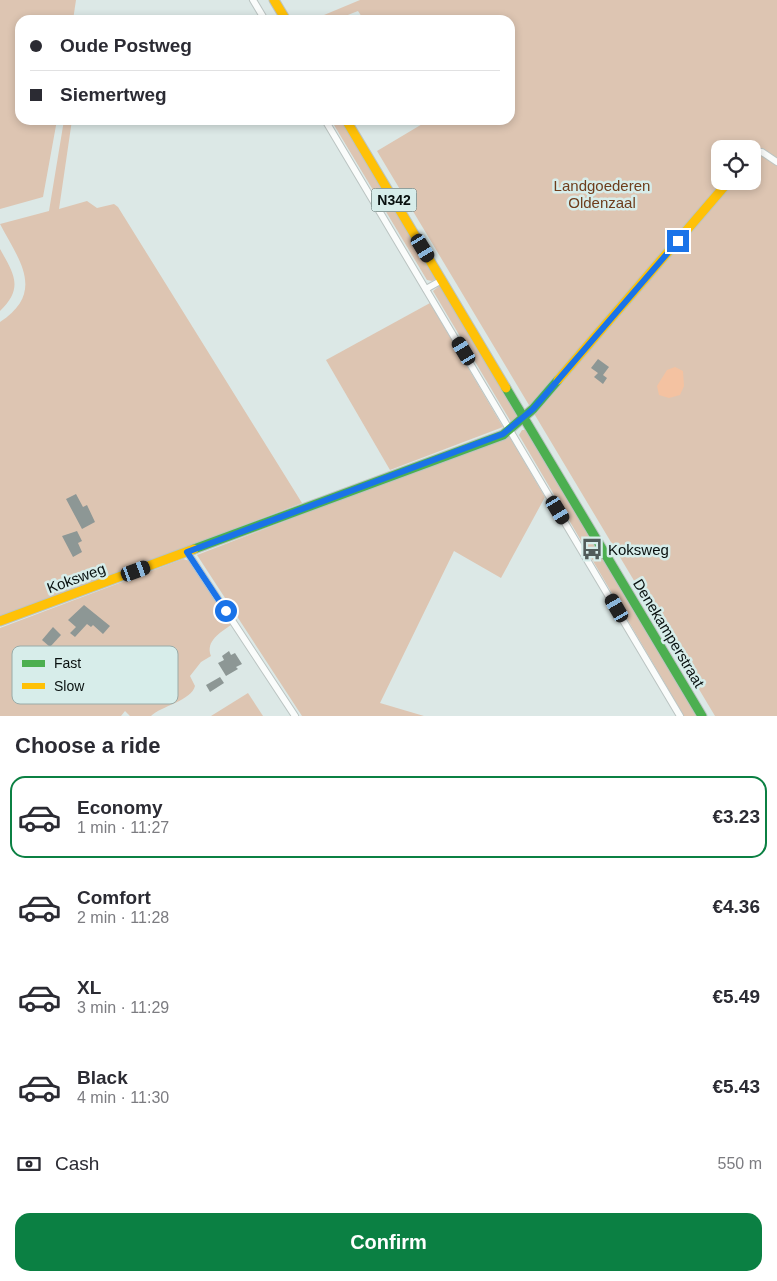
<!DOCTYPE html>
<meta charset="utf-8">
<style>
body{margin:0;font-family:Helvetica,sans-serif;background:#f7f7f7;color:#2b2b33;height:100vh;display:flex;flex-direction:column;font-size:19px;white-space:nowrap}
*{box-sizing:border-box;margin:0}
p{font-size:16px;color:#7c7c81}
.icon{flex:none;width:28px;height:28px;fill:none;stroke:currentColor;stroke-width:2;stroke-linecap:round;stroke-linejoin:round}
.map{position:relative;height:716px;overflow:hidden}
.panel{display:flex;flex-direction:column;background:#fff;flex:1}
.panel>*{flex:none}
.banner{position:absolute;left:15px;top:15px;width:500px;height:110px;border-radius:15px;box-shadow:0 2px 8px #0003;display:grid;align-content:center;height:110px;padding:0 15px;background:#fff}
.buttons{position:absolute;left:711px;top:140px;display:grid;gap:10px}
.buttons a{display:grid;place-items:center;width:50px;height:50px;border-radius:10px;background:#fff;box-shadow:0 2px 8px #0003;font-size:25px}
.end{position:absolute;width:22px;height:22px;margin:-11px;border:6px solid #1a73e8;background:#fff;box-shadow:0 0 0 2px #fff}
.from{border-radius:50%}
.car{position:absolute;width:15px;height:30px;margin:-15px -8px;border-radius:6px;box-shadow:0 0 4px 1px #0007;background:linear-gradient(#222 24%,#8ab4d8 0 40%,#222 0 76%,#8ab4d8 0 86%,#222 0)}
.banner b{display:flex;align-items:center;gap:18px;height:48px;font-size:19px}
.banner b+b{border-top:1px solid #e1e1e2}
.banner i{width:12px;height:12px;background:#2b2b33}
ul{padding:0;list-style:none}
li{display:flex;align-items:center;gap:15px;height:82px;margin:0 10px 8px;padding:0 5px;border:2px solid transparent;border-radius:15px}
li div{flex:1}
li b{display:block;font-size:19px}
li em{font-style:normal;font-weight:700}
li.on{border-color:#0b8043}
li>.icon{width:45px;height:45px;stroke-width:1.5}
h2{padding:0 15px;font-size:22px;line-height:60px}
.pay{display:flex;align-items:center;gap:12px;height:55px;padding:0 15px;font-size:19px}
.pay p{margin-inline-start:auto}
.cta{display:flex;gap:10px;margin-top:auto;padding:10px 15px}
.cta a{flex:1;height:58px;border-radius:15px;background:#0b8043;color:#fff;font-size:20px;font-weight:700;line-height:58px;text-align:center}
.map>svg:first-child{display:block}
</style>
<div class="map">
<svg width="777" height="716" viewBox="0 0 777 716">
<rect width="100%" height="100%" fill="#dce8e6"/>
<!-- green -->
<g fill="#ddc5b2" fill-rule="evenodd">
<polygon points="0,0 76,0 73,20 20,20 20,120 57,120 43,197 0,209"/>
<path d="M360 0H777V716H715L377 151 429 120H510V20H364L358 11 335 20H312ZM720 149H752V181H720Z"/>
<path d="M64 120H72L59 209 87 201 97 208 114 204 118 207 302 503 0 618V322C46 292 19 260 0 224L49 211Z"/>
<polygon points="331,120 341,120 435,279 432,281 427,280"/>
<path d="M0 249C14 274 24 288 0 311Z"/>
<polygon points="439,286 441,286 518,417 515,422 511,422 502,407 433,291"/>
<polygon points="430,303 503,427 390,470 326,360"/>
<polygon points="522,430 526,430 698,716 684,716 519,435"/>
<polygon points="506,436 509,436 545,497 501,578 454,551 380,703 424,716 302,716 197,555"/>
<path d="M183 559 190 561 231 625C221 632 205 641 211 656L201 662 190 676 195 686C191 701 161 706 151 716H130L125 711 121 716H0V628Z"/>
<polygon points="248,693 263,716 211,716"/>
</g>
<!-- water -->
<polygon fill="#f4c2a1" points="675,367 683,371 684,386 680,395 669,398 659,395 657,386 667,370"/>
<!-- building -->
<g fill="#8d9795">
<polygon points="598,359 609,367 603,375 607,378 603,384 594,377 598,373 591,368"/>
<polygon points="76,494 83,507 87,505 95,522 82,529 66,499"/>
<polygon points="77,531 82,541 78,543 82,552 73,557 62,536"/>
<polygon points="84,605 110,626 103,634 93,625 91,627 87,624 75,637 70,633 76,627 68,620"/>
<polygon points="53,627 61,635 50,647 42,640"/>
<polygon points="229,651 231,655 235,653 242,664 236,667 238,669 226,676 218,663 224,660 222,656"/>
<polygon points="220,677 224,683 210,692 206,685"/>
</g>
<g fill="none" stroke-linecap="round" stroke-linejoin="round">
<!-- street casing -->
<g stroke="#bbc4c2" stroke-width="8">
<g id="street">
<polyline points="253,0 265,20"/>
<polyline points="325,120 680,716"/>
<polyline points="752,154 762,152 777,162"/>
<polyline points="426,289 442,280"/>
<polyline points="187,552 295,716"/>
</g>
</g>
<!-- fast casing -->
<g stroke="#bbc4c2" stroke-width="11">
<g id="fast">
<polyline points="506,388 702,716"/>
<polyline points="194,549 503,435 533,409 558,380"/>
</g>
</g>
<!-- slow casing -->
<g stroke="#bbc4c2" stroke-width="11">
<g id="slow">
<polyline points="274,0 286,20"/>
<polyline points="346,120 506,388"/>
<polyline points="558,380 729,181"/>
<polyline points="0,621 194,549"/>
</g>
</g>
<!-- street -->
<use href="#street" stroke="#fafcfb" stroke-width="6"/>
<!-- fast -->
<use href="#fast" stroke="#4caf50" stroke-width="9"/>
<!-- slow -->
<use href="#slow" stroke="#ffc107" stroke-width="9"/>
</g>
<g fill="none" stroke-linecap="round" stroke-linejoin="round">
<!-- route -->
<polyline stroke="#1a73e8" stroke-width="6" points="226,611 187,552 503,434 533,409 678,241"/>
</g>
<!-- icons -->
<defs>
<g id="bus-bare" transform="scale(1.725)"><path d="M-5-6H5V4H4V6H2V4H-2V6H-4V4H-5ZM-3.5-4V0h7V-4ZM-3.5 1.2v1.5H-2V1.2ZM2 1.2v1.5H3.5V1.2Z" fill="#525c5a" stroke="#d7edea" stroke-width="2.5" paint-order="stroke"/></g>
</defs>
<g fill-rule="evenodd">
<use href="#bus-bare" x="592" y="549"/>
</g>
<g text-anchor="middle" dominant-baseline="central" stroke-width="5" stroke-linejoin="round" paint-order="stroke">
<!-- shield labels -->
<rect fill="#d7edea" stroke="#465251" stroke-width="1" x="371.5" y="188.5" width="45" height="23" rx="4"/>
<g font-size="14" font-weight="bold" fill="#08100f">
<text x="394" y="200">N342</text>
</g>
<!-- park labels -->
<g font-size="15" fill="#6e3d1c" stroke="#d7edea">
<text x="602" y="185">Landgoederen<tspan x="602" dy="17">Oldenzaal</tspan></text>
</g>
<!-- poi labels -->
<g font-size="15" fill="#08100f" stroke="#d7edea" text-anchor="start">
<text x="608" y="549">Koksweg</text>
</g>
<!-- street labels -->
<g font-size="15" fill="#08100f" stroke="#d7edea">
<text transform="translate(76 578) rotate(-20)">Koksweg</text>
<text transform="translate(669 633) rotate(59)">Denekamperstraat</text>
</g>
</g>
<!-- legend -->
<rect x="12" y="646" width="166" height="58" rx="8" fill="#d7edea" stroke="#99aba8" stroke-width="1"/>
<rect x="22" y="660" width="23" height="7" fill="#4caf50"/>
<rect x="22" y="683" width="23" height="6" fill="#ffc107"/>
<g font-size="14" fill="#08100f">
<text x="54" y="668">Fast</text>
<text x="54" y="691">Slow</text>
</g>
</svg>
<div class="buttons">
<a><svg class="icon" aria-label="locate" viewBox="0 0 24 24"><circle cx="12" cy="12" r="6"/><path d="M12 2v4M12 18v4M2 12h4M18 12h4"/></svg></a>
</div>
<i class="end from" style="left:226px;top:611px"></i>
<i class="end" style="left:678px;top:241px"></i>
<i class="car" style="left:423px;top:248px;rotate:149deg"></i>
<i class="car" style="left:464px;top:351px;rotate:329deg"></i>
<i class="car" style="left:558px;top:510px;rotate:149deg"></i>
<i class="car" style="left:136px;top:571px;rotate:70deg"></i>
<i class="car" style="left:617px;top:608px;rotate:330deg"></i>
<div class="banner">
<b><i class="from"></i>Oude Postweg</b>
<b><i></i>Siemertweg</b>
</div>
</div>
<section class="panel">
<h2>Choose a ride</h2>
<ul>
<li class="on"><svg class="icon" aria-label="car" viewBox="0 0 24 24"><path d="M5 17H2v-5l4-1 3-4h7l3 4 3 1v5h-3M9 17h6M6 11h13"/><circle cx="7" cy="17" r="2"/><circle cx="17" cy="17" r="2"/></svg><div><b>Economy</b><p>1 min · 11:27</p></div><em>€3.23</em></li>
<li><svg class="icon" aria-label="car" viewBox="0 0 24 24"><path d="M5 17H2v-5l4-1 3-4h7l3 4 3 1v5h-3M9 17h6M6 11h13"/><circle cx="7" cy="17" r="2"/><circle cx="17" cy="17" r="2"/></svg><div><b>Comfort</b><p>2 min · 11:28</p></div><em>€4.36</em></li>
<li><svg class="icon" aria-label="car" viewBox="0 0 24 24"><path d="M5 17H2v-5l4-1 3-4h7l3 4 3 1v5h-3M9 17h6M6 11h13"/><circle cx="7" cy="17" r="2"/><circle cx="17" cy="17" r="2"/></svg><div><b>XL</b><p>3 min · 11:29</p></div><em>€5.49</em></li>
<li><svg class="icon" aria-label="car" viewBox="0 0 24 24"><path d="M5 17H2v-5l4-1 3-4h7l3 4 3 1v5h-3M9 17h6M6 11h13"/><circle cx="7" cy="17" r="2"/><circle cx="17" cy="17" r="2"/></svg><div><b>Black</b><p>4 min · 11:30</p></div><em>€5.43</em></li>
</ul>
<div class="pay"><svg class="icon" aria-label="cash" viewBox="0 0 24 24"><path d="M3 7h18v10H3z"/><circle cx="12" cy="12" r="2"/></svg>Cash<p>550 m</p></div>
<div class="cta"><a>Confirm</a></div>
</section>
